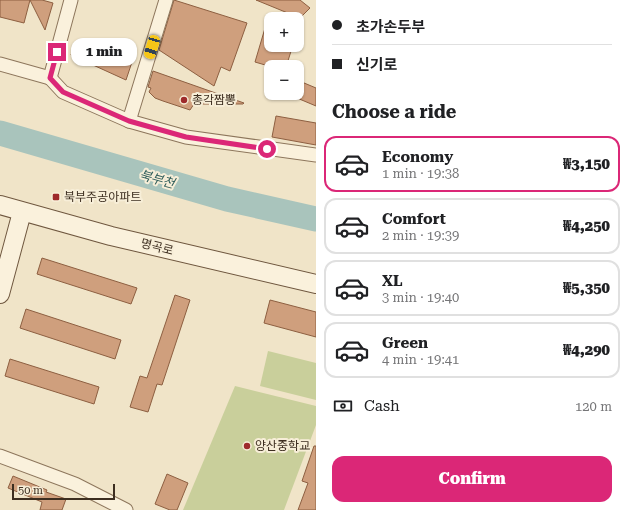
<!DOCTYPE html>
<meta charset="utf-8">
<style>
body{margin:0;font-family:"Roboto Serif","Noto Sans KR",serif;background:#f6f6f6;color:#202124;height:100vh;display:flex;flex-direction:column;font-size:15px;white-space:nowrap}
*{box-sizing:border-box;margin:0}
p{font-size:13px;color:#757577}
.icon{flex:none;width:22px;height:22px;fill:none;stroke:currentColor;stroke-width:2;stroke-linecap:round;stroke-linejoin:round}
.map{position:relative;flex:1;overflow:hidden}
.drawer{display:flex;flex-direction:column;background:#fff;width:312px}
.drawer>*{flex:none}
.banner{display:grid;align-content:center;height:88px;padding:0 16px;background:#fff}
.controls{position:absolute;left:264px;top:12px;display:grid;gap:8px}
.controls a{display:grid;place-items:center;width:40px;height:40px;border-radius:8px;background:#fff;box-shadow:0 1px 3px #0004;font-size:20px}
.scale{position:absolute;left:12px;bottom:10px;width:103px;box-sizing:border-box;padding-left:4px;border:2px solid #3d2e20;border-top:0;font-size:11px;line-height:14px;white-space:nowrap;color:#3d2e20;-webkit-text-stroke:3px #f7eed8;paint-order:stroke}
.end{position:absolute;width:18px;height:18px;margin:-9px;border:5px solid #db2777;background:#fff;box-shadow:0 0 0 2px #fff}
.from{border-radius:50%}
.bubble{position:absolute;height:28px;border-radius:12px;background:#fff;box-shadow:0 1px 3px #0004;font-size:13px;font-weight:800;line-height:28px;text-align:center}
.car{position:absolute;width:12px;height:24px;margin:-12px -6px;border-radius:5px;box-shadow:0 0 3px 1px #0007;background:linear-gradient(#f5c518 24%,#345 0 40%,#f5c518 0 76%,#345 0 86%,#f5c518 0)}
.banner b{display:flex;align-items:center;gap:14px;height:38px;font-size:15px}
.banner b+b{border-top:1px solid #e0e0e0}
.banner i{width:10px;height:10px;background:#202124}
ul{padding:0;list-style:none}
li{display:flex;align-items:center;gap:12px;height:56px;margin:0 8px 6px;padding:0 8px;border:2px solid #e0e0e0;border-radius:12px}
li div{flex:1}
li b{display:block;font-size:15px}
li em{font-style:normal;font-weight:800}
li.selected{border-color:#db2777}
li>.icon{width:36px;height:36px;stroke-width:1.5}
h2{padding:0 16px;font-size:18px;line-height:48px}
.pay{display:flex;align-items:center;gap:10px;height:44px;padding:0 16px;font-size:15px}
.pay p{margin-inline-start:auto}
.action{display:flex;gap:8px;margin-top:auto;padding:8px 16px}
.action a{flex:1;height:46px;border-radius:12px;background:#db2777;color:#fff;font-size:16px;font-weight:800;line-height:46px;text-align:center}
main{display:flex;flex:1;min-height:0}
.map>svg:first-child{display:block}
</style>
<main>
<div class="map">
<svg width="316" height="510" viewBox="0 0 316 510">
<rect width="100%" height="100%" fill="#f0e4c8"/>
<!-- green -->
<g fill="#c9cf9b">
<polygon points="268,351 316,363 316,400 260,386"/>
<polygon points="235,386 316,406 316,425 284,510 183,510"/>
</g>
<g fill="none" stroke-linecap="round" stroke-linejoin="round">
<!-- river -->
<polyline stroke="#a9c4bc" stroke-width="25" points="0,133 227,199 316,219"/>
</g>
<!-- building -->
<g fill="#cf9f7d" stroke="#8d5f41">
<polygon points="0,0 42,0 53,3 45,30 30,0 24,23 0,17"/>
<polygon points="174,0 247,23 230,71 221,67 214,86 159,50"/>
<polygon points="256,0 300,0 310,8 300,18"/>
<polygon points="268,18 271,18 271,45 293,45 286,67 272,67 255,62"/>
<polygon points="73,50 111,59 133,59 126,80 71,55"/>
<polygon points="153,71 244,103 243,104 194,104 190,110 163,101 155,98 149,92 151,88 148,87"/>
<polygon points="297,80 316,88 316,106 297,98"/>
<polygon points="276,116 316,123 316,145 272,137"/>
<polygon points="42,258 137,288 131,304 37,274"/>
<polygon points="175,295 190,300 162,385 157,384 148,412 130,407 140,376 147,378"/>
<polygon points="270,300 316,312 316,337 264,323"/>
<polygon points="26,309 121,340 115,359 20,328"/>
<polygon points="10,359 99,387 94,404 5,376"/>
<polygon points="314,446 316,446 316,510 298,510 308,483 302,481"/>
<polygon points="167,474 188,483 177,510 170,510 155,504"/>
<polygon points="13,476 47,490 46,492 66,499 62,510 40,510 42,502 8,488"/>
</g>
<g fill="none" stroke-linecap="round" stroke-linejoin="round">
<!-- street casing -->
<g stroke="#8d765c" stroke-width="15">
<g id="street">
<polyline points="0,64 50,78"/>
<polyline points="50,78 63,92 129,121 186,137 316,155"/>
<polyline points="50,78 71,0"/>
<polyline points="129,121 166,0"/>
<polyline points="0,456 75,484 126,510"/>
</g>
</g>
<!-- secondary casing -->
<g stroke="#6f573f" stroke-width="20">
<g id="secondary">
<polyline points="0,205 111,236 316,284"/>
<polyline points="0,294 22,212"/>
</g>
</g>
<!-- street -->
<use href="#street" stroke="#faf1dc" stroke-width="13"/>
<!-- secondary -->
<use href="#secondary" stroke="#faf1dc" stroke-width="18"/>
</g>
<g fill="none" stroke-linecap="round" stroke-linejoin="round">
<!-- route -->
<polyline stroke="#db2777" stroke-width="5" points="57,52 50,78 63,92 129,121 186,137 267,149"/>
</g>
<!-- markers -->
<g fill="#9e2a2b" stroke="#f7eed8" stroke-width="1.5">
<circle cx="184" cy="100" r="4"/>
<rect x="52" y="193" width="8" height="8" rx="2"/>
<circle cx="247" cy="446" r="4"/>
</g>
<g text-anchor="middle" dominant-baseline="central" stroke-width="4" stroke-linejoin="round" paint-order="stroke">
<!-- poi labels -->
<g font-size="12" fill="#3d2e20" stroke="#f7eed8" text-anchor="start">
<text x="192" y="100">총각짬뽕</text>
<text x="64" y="197">북부주공아파트</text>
<text x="255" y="446">양산중학교</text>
</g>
<!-- street labels -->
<g font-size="12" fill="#3d2e20" stroke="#f7eed8">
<text transform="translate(157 247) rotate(14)">명곡로</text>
</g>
<!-- water labels -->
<g font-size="13" font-style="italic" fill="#2f5d5a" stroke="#f7eed8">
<text transform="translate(157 179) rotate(16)">북부천</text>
</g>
</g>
</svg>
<div class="controls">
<a>+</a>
<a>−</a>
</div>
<div class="scale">50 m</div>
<i class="end from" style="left:267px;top:149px"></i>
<i class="end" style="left:57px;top:52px"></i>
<div class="bubble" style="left:71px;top:38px;width:66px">1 min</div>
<i class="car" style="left:152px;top:47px;rotate:197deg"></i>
</div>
<section class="drawer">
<div class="banner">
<b><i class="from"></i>초가손두부</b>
<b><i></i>신기로</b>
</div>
<h2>Choose a ride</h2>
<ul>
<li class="selected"><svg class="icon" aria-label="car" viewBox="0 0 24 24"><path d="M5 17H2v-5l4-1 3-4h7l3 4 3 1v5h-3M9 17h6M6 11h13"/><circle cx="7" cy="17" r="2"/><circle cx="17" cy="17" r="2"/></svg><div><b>Economy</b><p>1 min · 19:38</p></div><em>₩3,150</em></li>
<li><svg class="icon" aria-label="car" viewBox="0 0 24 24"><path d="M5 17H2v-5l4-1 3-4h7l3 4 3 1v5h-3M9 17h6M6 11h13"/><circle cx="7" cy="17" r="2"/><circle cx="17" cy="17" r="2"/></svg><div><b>Comfort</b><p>2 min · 19:39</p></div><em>₩4,250</em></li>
<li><svg class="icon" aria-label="car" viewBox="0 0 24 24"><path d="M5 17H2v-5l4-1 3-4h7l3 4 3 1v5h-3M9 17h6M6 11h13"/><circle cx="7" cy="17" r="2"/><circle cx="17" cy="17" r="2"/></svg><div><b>XL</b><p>3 min · 19:40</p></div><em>₩5,350</em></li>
<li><svg class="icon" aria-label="car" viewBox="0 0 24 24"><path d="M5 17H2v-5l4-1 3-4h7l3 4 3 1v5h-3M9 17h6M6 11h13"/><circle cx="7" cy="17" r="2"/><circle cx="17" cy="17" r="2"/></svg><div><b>Green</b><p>4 min · 19:41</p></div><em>₩4,290</em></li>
</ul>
<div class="pay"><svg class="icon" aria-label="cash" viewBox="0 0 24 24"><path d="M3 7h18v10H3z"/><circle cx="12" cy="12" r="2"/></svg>Cash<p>120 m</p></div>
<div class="action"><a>Confirm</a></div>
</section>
</main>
